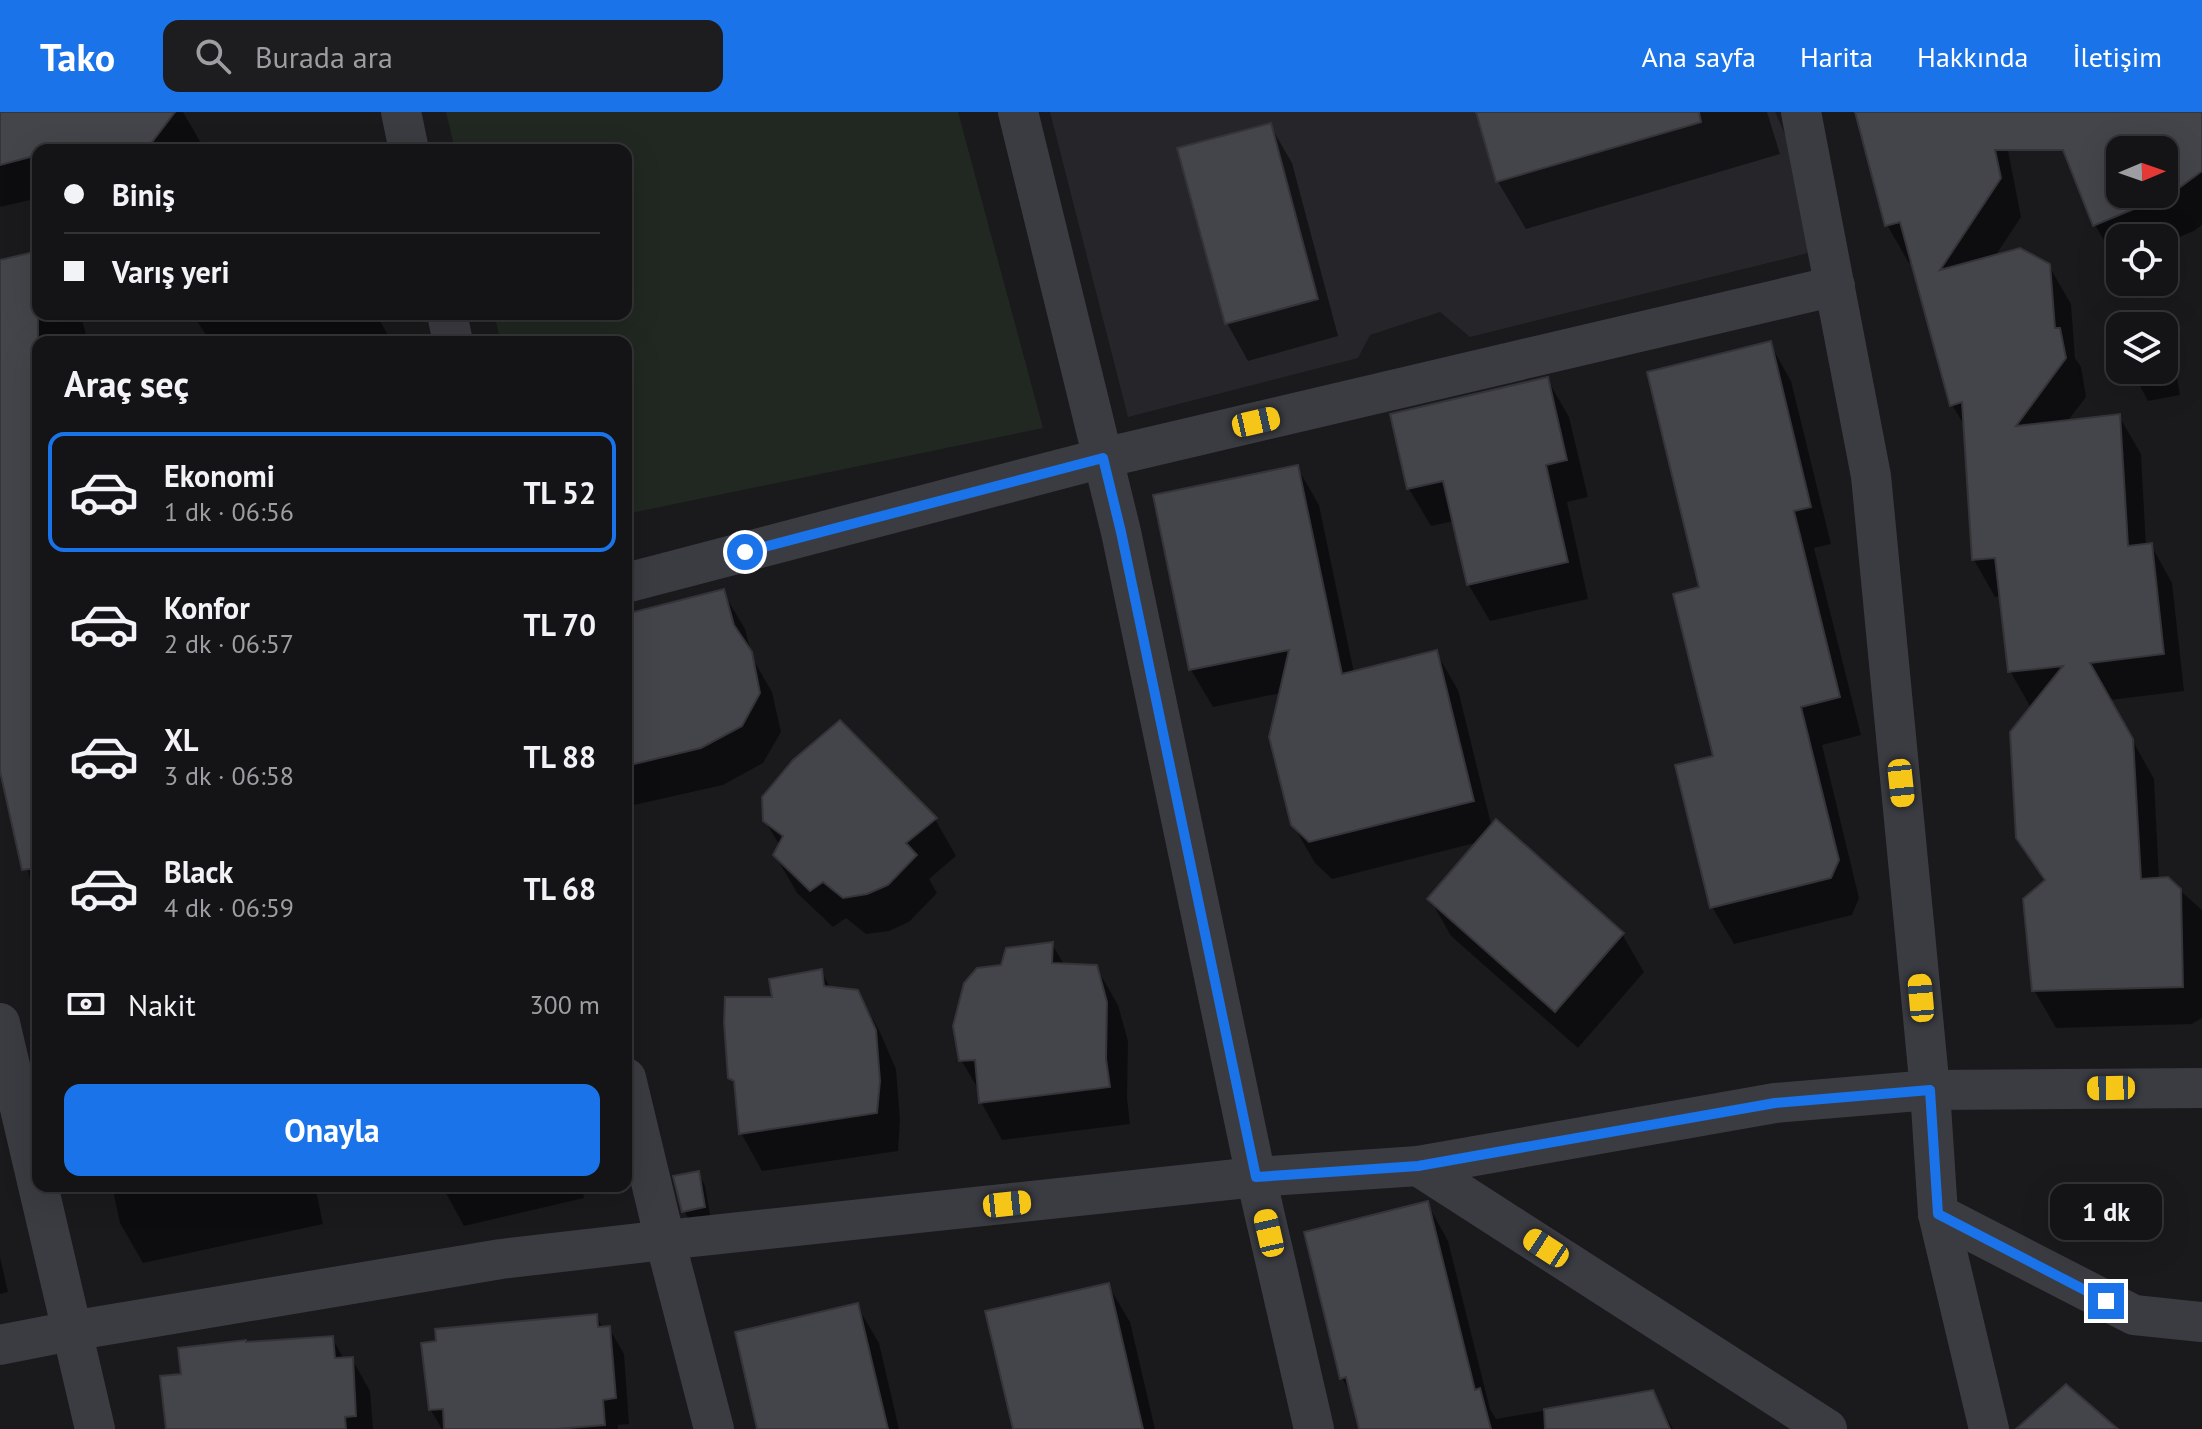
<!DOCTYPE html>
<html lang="tr">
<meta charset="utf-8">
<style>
body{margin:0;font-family:"PT Sans",sans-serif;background:#1d1d1f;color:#f1f3f6;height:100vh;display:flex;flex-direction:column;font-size:30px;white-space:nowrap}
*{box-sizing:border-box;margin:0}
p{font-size:26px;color:#9d9ea1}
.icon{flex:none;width:44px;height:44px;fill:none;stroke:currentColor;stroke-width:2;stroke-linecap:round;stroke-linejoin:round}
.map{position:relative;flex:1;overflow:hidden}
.side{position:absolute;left:32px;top:224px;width:600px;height:856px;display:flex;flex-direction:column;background:#141416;border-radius:16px;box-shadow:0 8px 32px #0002,0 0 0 2px #333335}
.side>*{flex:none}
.banner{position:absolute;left:32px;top:32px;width:600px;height:176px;border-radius:16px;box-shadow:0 8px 32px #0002,0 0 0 2px #333335;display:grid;align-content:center;height:176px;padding:0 32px;background:#141416}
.needle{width:52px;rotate:88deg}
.fabs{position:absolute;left:2106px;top:24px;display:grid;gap:16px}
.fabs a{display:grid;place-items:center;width:72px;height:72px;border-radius:16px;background:#141416;box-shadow:0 8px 32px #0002,0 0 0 2px #333335;font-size:40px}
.end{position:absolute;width:36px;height:36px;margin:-18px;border:10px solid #1a73e8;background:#fff;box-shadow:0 0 0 4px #fff}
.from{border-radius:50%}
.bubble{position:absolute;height:56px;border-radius:16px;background:#141416;box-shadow:0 8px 32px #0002,0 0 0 2px #333335;font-size:26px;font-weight:800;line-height:56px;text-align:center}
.car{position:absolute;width:24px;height:48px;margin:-24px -12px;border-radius:10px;box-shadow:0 0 6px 2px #0007;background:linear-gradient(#f5c518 24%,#345 0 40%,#f5c518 0 76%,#345 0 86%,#f5c518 0)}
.banner b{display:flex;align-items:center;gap:28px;height:76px;font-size:30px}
.banner b+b{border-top:2px solid #333335}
.banner i{width:20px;height:20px;background:#f1f3f6}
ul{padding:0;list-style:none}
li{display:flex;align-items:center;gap:24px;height:120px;margin:0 16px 12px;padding:0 16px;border:4px solid transparent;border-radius:16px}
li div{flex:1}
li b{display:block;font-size:30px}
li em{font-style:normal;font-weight:800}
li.current{border-color:#1a73e8}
li>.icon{width:72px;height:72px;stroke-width:1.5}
h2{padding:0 32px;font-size:36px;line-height:96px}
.pay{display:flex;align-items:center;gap:20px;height:88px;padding:0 32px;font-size:30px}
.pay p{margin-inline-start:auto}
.button{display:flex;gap:16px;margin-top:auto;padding:16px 32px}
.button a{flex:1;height:92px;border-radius:16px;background:#1a73e8;color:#fff;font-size:32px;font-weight:800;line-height:92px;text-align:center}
header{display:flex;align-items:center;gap:48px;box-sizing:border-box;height:112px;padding:0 40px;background:#1a73e8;color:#fff}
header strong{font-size:38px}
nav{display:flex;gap:44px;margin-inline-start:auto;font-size:28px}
.search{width:560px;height:72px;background:#1d1d1f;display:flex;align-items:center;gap:20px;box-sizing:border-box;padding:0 28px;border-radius:16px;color:#9d9ea1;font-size:30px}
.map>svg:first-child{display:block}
</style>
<header>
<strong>Tako</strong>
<div class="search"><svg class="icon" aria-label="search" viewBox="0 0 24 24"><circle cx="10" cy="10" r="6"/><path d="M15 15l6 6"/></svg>Burada ara</div>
<nav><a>Ana sayfa</a><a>Harita</a><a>Hakkında</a><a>İletişim</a></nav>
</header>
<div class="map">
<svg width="2202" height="1317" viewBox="0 0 2202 1317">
<rect width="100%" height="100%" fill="#1a1a1d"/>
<!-- built -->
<polygon fill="#26262a" points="1050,0 1775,0 1788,29 1808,141 1470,225 1440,200 1370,223 1358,246 1128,305"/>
<!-- green -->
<polygon fill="#202821" points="446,0 958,0 1043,316 626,402 626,230 501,230 494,202 626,202 626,38 455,38"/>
<!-- shadow -->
<g fill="#0007" fill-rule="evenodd">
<polygon points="0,0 183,0 201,31 196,38 38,38 38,86 0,95"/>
<polygon points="1478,0 1767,0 1780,42 1526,117 1498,70"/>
<polygon points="1857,0 1994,0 2004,18 2021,105 1994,146 2049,154 2071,192 2075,246 2081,255 2086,285 2067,310 2119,304 2141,342 2146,434 2151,433 2172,471 2184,579 2110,588 2154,667 2159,768 2167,767 2202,798 2202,906 2192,912 2056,916 2034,878 2045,770 2018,725 2031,596 2010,559 2001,484 1995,485 1974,448 1966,316 1952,293 1913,150 1909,151 1887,113"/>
<path d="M2050 0H2202V113L2194 119 2164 131V126H2120V149L2117 150 2095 113ZM2120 38H2164V82H2120Z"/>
<polygon points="1270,13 1292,51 1338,224 1248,249 1227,211"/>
<polygon points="38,141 38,202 78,202 83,211 88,230 38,230 38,799 0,649 0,150"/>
<polygon points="192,202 376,202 392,230 211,230"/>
<polygon points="2165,228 2173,241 2180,283 2148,289 2141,276 2138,258 2164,258"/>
<polygon points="1770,232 1791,269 1831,432 1814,436 1861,623 1822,633 1859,786 1852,803 1734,832 1712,795 1715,645 1702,477"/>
<polygon points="1547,267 1569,305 1588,385 1567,390 1588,487 1490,509 1468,472 1454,409 1431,414 1409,377 1392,304"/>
<polygon points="1297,355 1319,393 1354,561 1436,540 1458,578 1492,716 1622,822 1644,860 1578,936 1451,824 1430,787 1479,730 1332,767 1315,751 1293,713 1281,581 1213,595 1191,558 1155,385"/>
<polygon points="723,480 745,517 753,547 772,580 781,620 763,651 723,673 634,693 626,688 626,504"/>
<polygon points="935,707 956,744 929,767 937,781 909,810 889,819 866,822 846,806 833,815 797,781 775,743 780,734 765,709"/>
<polygon points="1052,832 1065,854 1096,855 1118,893 1128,929 1127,986 1130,1012 1002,1028 981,990 980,980 961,948 1002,855"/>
<polygon points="821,859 831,877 857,880 879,918 896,957 900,1008 898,1039 762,1059 741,1021 737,977 730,966 775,887"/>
<polygon points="698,1061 705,1074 711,1108 691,1111 684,1099"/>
<polygon points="112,1074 315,1074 323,1112 143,1151 120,1111"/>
<polygon points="442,1074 582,1074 584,1086 464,1114"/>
<polygon points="1427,1091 1448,1129 1490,1297 1496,1307 1652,1280 1673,1317 1361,1317 1353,1285 1342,1266"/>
<polygon points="0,1145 8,1180 0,1182"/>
<polygon points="1108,1173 1130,1210 1155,1317 1015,1317"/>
<polygon points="857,1194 879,1231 899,1317 759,1317"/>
<polygon points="596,1204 603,1216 609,1216 624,1242 629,1312 618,1313 618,1317 442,1317 430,1297"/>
<polygon points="332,1226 344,1247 352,1247 370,1279 373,1317 168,1317 184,1264"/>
</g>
<!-- building -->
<g fill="#44454a" stroke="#343439" stroke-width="2" fill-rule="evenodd">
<polygon points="0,0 175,0 146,38 38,38 38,43 0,53"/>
<polygon points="1476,0 1699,0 1701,10 1496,70"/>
<path d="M1855 0H2202V59L2172 81 2093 114 2063 38H1995L2001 66 1940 158 2020 136 2050 152 2055 216H2060L2066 246 2016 314 2120 302 2128 434 2152 431 2164 542 2090 551 2133 627 2141 767 2168 765 2181 777 2183 875 2032 879 2023 787 2045 768 2016 726 2010 620 2063 554 2008 560 1995 446 1972 448 1962 290 1950 294 1900 110 1885 114ZM2120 38H2164V82H2120Z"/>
<polygon points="1271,11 1318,187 1225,212 1177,36"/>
<polygon points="38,139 38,756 22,758 0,659 0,148"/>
<polygon points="1771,229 1811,395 1794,399 1840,585 1801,595 1839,748 1831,766 1710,796 1675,653 1713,644 1673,482 1699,475 1647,260"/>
<polygon points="1548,265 1567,348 1546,353 1568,450 1467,473 1443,369 1407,377 1390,302"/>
<polygon points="1298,353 1342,562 1437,538 1474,689 1309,730 1291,713 1269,625 1289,538 1189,558 1153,383"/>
<polygon points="724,477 734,513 752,540 760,581 742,614 701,636 626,654 626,502"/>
<polygon points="840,608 937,706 906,731 917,743 888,773 867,782 843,786 823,770 810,779 773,743 783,724 763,709 762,685 793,648"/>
<polygon points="1496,707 1624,821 1555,900 1427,787"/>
<polygon points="1053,830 1052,851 1097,853 1107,890 1106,947 1110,975 979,991 975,948 959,949 953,914 964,871 977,856 1001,853 1006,836"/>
<polygon points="822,857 824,874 858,878 876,918 880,969 877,1001 739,1022 734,969 728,966 724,910 725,885 772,885 769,867"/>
<polygon points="699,1059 705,1095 682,1100 673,1064"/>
<polygon points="1428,1089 1475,1278 1480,1276 1491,1317 1359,1317 1346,1265 1340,1267 1304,1120"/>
<polygon points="1109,1171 1143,1317 1013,1317 985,1199"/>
<polygon points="858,1191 888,1317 757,1317 735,1220"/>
<polygon points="597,1202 598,1215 610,1214 616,1286 603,1288 605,1313 556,1317 444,1317 443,1297 429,1298 421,1231 436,1229 435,1217"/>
<polygon points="333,1224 335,1246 353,1245 356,1304 345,1305 346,1317 166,1317 160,1264 181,1262 178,1236 246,1228 246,1230"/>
<polygon points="2066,1272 2118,1317 2016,1317"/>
<polygon points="1653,1278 1670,1317 1545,1317 1544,1297"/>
</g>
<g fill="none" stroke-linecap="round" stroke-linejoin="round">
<!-- minor -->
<g stroke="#3b3c42" stroke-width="40">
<polyline points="401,0 409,38"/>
<polyline points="1018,0 1121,420 1256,1065 1314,1317"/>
<polyline points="1801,0 1871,364 1930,978 1938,1102 1989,1317"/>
<polyline points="447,202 453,230"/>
<polyline points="626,471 1103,346 1835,174"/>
<polyline points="0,911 95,1317"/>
<polyline points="626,966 665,1128 714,1317"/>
<polyline points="1418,1054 1827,1317"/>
<polyline points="1938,1102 2134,1203 2202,1210"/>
<polyline points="0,1233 71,1219 501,1147 665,1128 1256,1065 1418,1054 1775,991 1930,978 2202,976"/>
</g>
</g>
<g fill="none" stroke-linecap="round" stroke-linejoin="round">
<!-- route -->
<polyline stroke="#1a73e8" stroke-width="10" points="745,440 1103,346 1121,420 1256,1065 1418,1054 1775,991 1930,978 1938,1102 2106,1189"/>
</g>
</svg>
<div class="fabs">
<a><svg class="needle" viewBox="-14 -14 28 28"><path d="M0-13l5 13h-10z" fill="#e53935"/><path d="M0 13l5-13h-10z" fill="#9d9ea1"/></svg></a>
<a><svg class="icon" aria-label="locate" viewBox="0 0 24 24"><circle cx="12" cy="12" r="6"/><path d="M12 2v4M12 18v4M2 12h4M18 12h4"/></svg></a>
<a><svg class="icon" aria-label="layers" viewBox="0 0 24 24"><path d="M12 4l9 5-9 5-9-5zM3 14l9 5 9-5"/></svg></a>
</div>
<i class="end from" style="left:745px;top:440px"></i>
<i class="end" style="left:2106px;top:1189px"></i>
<div class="bubble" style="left:2050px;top:1072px;width:112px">1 dk</div>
<i class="car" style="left:1256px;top:310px;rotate:77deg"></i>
<i class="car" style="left:1901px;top:671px;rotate:174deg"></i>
<i class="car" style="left:1921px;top:886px;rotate:355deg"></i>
<i class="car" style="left:2111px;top:976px;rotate:269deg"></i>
<i class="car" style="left:1007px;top:1092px;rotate:84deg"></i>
<i class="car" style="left:1269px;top:1121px;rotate:347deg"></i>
<i class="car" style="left:1546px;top:1136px;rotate:303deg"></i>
<div class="banner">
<b><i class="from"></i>Biniş</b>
<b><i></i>Varış yeri</b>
</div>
<section class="side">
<h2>Araç seç</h2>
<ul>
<li class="current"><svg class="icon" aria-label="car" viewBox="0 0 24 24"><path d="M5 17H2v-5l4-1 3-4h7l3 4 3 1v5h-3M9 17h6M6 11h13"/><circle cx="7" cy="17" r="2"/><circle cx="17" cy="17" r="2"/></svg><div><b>Ekonomi</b><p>1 dk · 06:56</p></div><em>TL 52</em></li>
<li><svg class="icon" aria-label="car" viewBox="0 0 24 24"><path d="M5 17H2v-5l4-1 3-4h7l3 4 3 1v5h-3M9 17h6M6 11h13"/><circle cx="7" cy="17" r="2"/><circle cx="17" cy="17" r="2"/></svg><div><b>Konfor</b><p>2 dk · 06:57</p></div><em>TL 70</em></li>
<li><svg class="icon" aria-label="car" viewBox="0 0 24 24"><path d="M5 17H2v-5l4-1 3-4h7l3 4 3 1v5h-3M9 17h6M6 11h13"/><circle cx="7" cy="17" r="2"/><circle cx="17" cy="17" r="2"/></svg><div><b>XL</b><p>3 dk · 06:58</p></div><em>TL 88</em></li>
<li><svg class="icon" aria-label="car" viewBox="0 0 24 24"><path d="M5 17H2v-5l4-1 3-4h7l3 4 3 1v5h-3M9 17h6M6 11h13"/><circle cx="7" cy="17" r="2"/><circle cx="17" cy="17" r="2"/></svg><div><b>Black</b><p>4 dk · 06:59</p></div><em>TL 68</em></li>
</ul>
<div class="pay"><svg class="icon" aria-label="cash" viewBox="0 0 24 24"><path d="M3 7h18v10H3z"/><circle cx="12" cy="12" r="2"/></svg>Nakit<p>300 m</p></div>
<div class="button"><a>Onayla</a></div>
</section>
</div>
